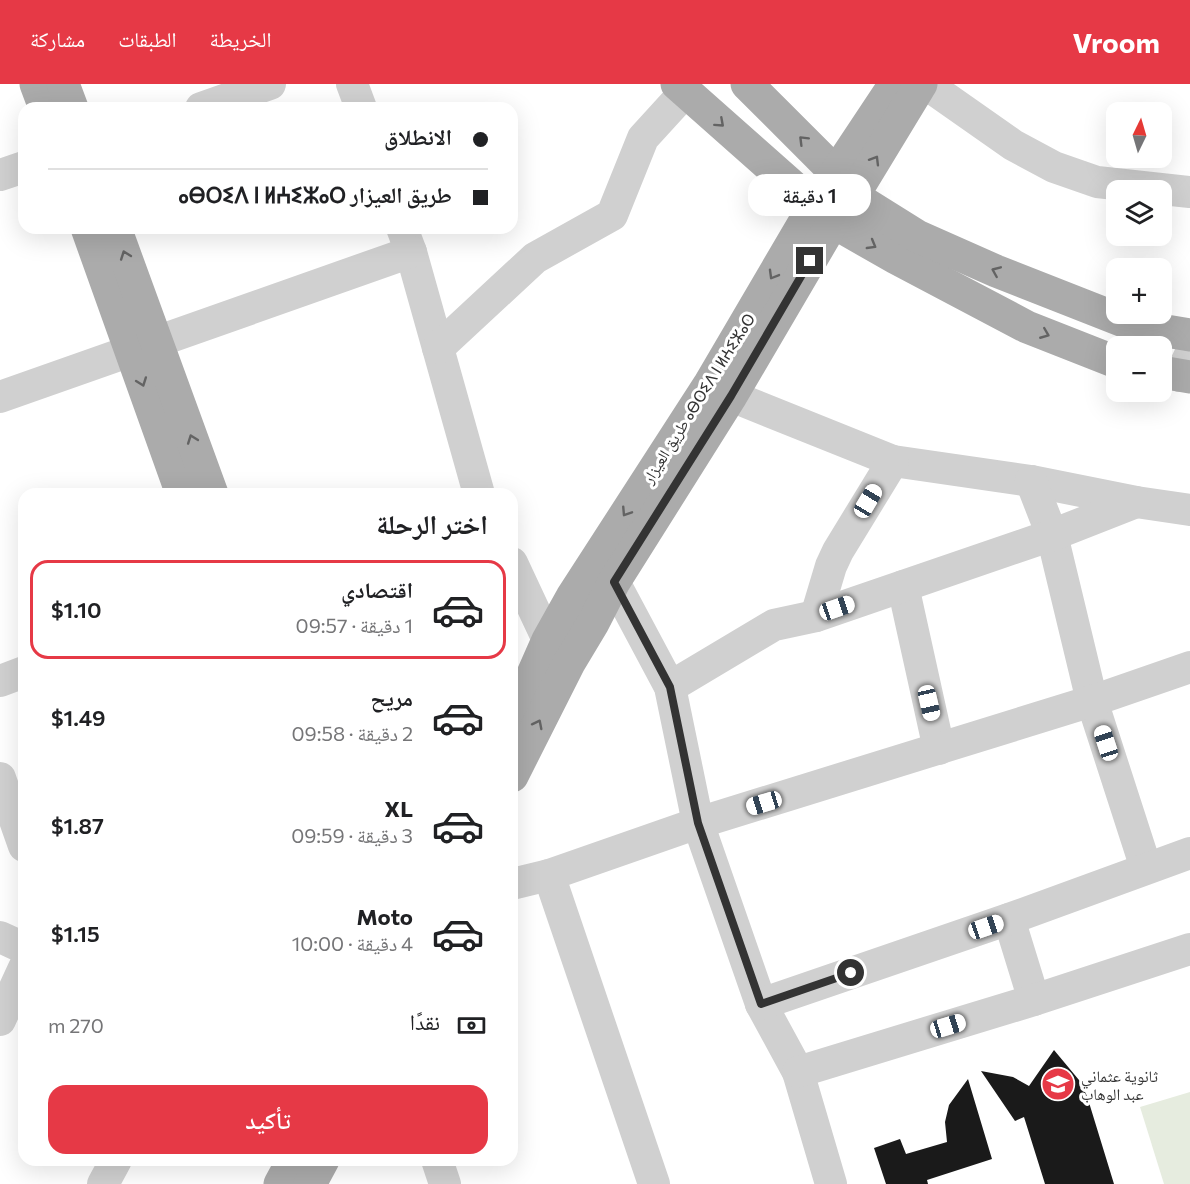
<!DOCTYPE html>
<html lang="ar">
<meta charset="utf-8">
<style>
body{margin:0;font-family:Commissioner,"Noto Naskh Arabic","Noto Sans Tifinagh",sans-serif;background:#f2f2f2;color:#202124;direction:rtl;height:100vh;display:flex;flex-direction:column;font-size:22px;white-space:nowrap}
*{box-sizing:border-box;margin:0}
p{font-size:20px;color:#757577}
.icon{flex:none;width:33px;height:33px;fill:none;stroke:currentColor;stroke-width:2;stroke-linecap:round;stroke-linejoin:round}
.map{position:relative;flex:1;overflow:hidden;direction:ltr}
.drawer{position:absolute;left:18px;top:404px;width:500px;height:678px;display:flex;flex-direction:column;background:#fff;border-radius:18px;box-shadow:0 6px 24px #0002;direction:rtl}
.drawer>*{flex:none}
.top-card{position:absolute;left:18px;top:18px;width:500px;height:132px;border-radius:18px;box-shadow:0 6px 24px #0002;direction:rtl;display:grid;align-content:center;height:132px;padding:0 30px;background:#fff}
.needle{width:39px;rotate:5deg}
.tools{position:absolute;left:1106px;top:18px;display:grid;gap:12px}
.tools a{display:grid;place-items:center;width:66px;height:66px;border-radius:12px;background:#fff;box-shadow:0 6px 24px #0002;font-size:30px}
.end{position:absolute;width:27px;height:27px;margin:-14px;border:8px solid #333;background:#fff;box-shadow:0 0 0 3px #fff}
.from{border-radius:50%}
.bubble{position:absolute;height:42px;border-radius:18px;background:#fff;box-shadow:0 6px 24px #0002;font-size:20px;font-weight:600;line-height:42px;text-align:center;direction:rtl}
.car{position:absolute;width:18px;height:36px;margin:-18px -9px;border-radius:8px;box-shadow:0 0 4px 2px #0007;background:linear-gradient(#fff 24%,#345 0 40%,#fff 0 76%,#345 0 86%,#fff 0)}
.top-card b{display:flex;align-items:center;gap:21px;height:57px;font-size:22px}
.top-card b+b{border-top:2px solid #e0e0e0}
.top-card i{width:15px;height:15px;background:#202124}
ul{padding:0;list-style:none}
li{display:flex;align-items:center;gap:18px;height:99px;margin:0 12px 9px;padding:0 18px;border:3px solid transparent;border-radius:18px}
li div{flex:1}
li b{display:block;font-size:22px}
li em{font-style:normal;font-weight:600}
li.current{border-color:#e63946}
li>.icon{width:54px;height:54px;stroke-width:1.5}
h2{padding:0 30px;font-size:27px;line-height:72px}
.pay{display:flex;align-items:center;gap:15px;height:66px;padding:0 30px;font-size:22px}
.pay p{margin-inline-start:auto}
.action{display:flex;gap:12px;margin-top:auto;padding:12px 30px}
.action a{flex:1;height:69px;border-radius:18px;background:#e63946;color:#fff;font-size:24px;font-weight:600;line-height:69px;text-align:center}
header{display:flex;align-items:center;gap:36px;box-sizing:border-box;height:84px;padding:0 30px;background:#e63946;color:#fff}
header strong{font-size:28px}
nav{display:flex;gap:33px;margin-inline-start:auto;font-size:21px}
.map>svg:first-child{display:block}
</style>
<header>
<strong>Vroom</strong>
<nav><a>الخريطة</a><a>الطبقات</a><a>مشاركة</a></nav>
</header>
<div class="map">
<svg width="1190" height="1100" viewBox="0 0 1190 1100">
<rect width="100%" height="100%" fill="#fff"/>
<!-- green -->
<polygon fill="#e6ecdf" points="1190,1008 1190,1100 1164,1100 1140,1023"/>
<!-- building -->
<g fill="#1a1a1a">
<polygon points="1054,966 1079,996 1087,1012 1114,1100 1045,1100 1024,1033 1015,1037 981,987 1013,993 1029,1002"/>
<polygon points="968,995 992,1075 927,1096 928,1100 886,1100 874,1064 900,1055 906,1070 947,1058 945,1038 949,1021"/>
</g>
<g fill="none" stroke-linecap="round" stroke-linejoin="round">
<!-- minor -->
<g stroke="#d0d0d0" stroke-width="32">
<polyline points="352,0 361,24"/>
<polyline points="926,0 1013,61 1054,83 1097,98 1190,108"/>
<polyline points="201,24 270,0"/>
<polyline points="0,91 24,83"/>
<polyline points="402,144 411,168 479,410"/>
<polyline points="438,264 535,174 612,131 643,54 685,8"/>
<polyline points="1180,292 1190,271"/>
<polyline points="709,301 731,312 893,377 1031,397 1136,418 1190,426"/>
<polyline points="0,313 411,168"/>
<polyline points="1031,397 1052,451 1092,617 1146,784"/>
<polyline points="512,479 548,556 562,572"/>
<polyline points="614,498 670,603 698,739 761,920 798,988 831,1100"/>
<polyline points="903,502 939,665"/>
<polyline points="816,532 831,482 838,467 893,377"/>
<polyline points="0,597 24,588"/>
<polyline points="670,603 774,541 816,532 1052,451 1136,418"/>
<polyline points="0,694 24,762"/>
<polyline points="549,791 654,1100"/>
<polyline points="512,800 549,791 698,739 1092,617 1190,583"/>
<polyline points="1009,835 1034,916"/>
<polyline points="0,853 24,864"/>
<polyline points="761,920 1009,835 1190,769"/>
<polyline points="0,936 24,884"/>
<polyline points="798,988 1034,916 1190,865"/>
<polyline points="437,1076 445,1100"/>
<polyline points="103,1100 116,1076"/>
</g>
<!-- major -->
<g stroke="#ababab" stroke-width="33">
<polyline points="36,0 45,24"/>
<polyline points="63,0 72,24"/>
<polyline points="677,0 833,138 896,174 1027,243 1116,278"/>
<polyline points="747,0 836,89 853,112 917,152 996,187 1136,242 1190,251"/>
<polyline points="87,144 182,410"/>
<polyline points="115,144 212,410"/>
<polyline points="1161,288 1190,293"/>
<polyline points="512,634 526,606 548,556 572,513 709,301 814,122 895,0"/>
<polyline points="512,692 569,579 593,539 614,498 731,312 833,138 853,112 921,0"/>
<polyline points="280,1100 293,1076"/>
<polyline points="310,1100 323,1076"/>
</g>
</g>
<!-- one-way arrows -->
<defs><path id="oneway-chevron" d="M-2-3.5L2.5 0L-2 3.5" fill="none" stroke-width="1.6" stroke-linecap="round" stroke-linejoin="round" transform="scale(1.5)"/></defs>
<g stroke="#636363">
<use href="#oneway-chevron" transform="translate(720 39) rotate(42)"/>
<use href="#oneway-chevron" transform="translate(803 56) rotate(-135)"/>
<use href="#oneway-chevron" transform="translate(875 76) rotate(-59)"/>
<use href="#oneway-chevron" transform="translate(872 161) rotate(30)"/>
<use href="#oneway-chevron" transform="translate(125 171) rotate(-110)"/>
<use href="#oneway-chevron" transform="translate(996 187) rotate(-157)"/>
<use href="#oneway-chevron" transform="translate(773 191) rotate(120)"/>
<use href="#oneway-chevron" transform="translate(1045 250) rotate(22)"/>
<use href="#oneway-chevron" transform="translate(142 298) rotate(70)"/>
<use href="#oneway-chevron" transform="translate(192 355) rotate(-110)"/>
<use href="#oneway-chevron" transform="translate(626 428) rotate(123)"/>
<use href="#oneway-chevron" transform="translate(538 640) rotate(-63)"/>
</g>
<g fill="none" stroke-linecap="round" stroke-linejoin="round">
<!-- route -->
<polyline stroke="#333" stroke-width="8" points="810,177 731,312 614,498 670,603 698,739 761,920 851,889"/>
</g>
<!-- icons -->
<defs>
<g id="school-disc" transform="scale(1.725)"><circle r="9.5" fill="#e63946" stroke="#fff"/><path d="M0-5L7-2L0 1L-7-2ZM-4 1L0 2.5L4 1V4Q0 6-4 4Z" fill="#fff"/></g>
</defs>
<g fill-rule="evenodd">
<use href="#school-disc" x="1058" y="1000"/>
</g>
<g text-anchor="middle" dominant-baseline="central" stroke-width="6" stroke-linejoin="round" paint-order="stroke">
<!-- street labels -->
<g font-size="16" fill="#333" stroke="#fff">
<text transform="translate(698 314) rotate(-58)">طريق العيزار ⴰⴱⵔⵉⴷ ⵏ ⵍⵄⵉⵣⴰⵔ</text>
</g>
<!-- poi labels -->
<g font-size="16" fill="#333" stroke="#fff" text-anchor="start">
<text x="1081" y="991">ثانوية عثماني<tspan x="1081" dy="18">عبد الوهاب</tspan></text>
</g>
</g>
</svg>
<div class="tools">
<a><svg class="needle" viewBox="-14 -14 28 28"><path d="M0-13l5 13h-10z" fill="#e53935"/><path d="M0 13l5-13h-10z" fill="#757577"/></svg></a>
<a><svg class="icon" aria-label="layers" viewBox="0 0 24 24"><path d="M12 4l9 5-9 5-9-5zM3 14l9 5 9-5"/></svg></a>
<a>+</a>
<a>−</a>
</div>
<i class="end from" style="left:851px;top:889px"></i>
<i class="end" style="left:810px;top:177px"></i>
<div class="bubble" style="left:748px;top:90px;width:123px">1 دقيقة</div>
<i class="car" style="left:868px;top:417px;rotate:31deg"></i>
<i class="car" style="left:837px;top:524px;rotate:71deg"></i>
<i class="car" style="left:929px;top:619px;rotate:167deg"></i>
<i class="car" style="left:1106px;top:659px;rotate:342deg"></i>
<i class="car" style="left:764px;top:719px;rotate:253deg"></i>
<i class="car" style="left:986px;top:843px;rotate:71deg"></i>
<i class="car" style="left:948px;top:942px;rotate:73deg"></i>
<div class="top-card">
<b><i class="from"></i>الانطلاق</b>
<b><i></i>طريق العيزار ⴰⴱⵔⵉⴷ ⵏ ⵍⵄⵉⵣⴰⵔ</b>
</div>
<section class="drawer">
<h2>اختر الرحلة</h2>
<ul>
<li class="current"><svg class="icon" aria-label="car" viewBox="0 0 24 24"><path d="M5 17H2v-5l4-1 3-4h7l3 4 3 1v5h-3M9 17h6M6 11h13"/><circle cx="7" cy="17" r="2"/><circle cx="17" cy="17" r="2"/></svg><div><b>اقتصادي</b><p>1 دقيقة · 09:57</p></div><em>$1.10</em></li>
<li><svg class="icon" aria-label="car" viewBox="0 0 24 24"><path d="M5 17H2v-5l4-1 3-4h7l3 4 3 1v5h-3M9 17h6M6 11h13"/><circle cx="7" cy="17" r="2"/><circle cx="17" cy="17" r="2"/></svg><div><b>مريح</b><p>2 دقيقة · 09:58</p></div><em>$1.49</em></li>
<li><svg class="icon" aria-label="car" viewBox="0 0 24 24"><path d="M5 17H2v-5l4-1 3-4h7l3 4 3 1v5h-3M9 17h6M6 11h13"/><circle cx="7" cy="17" r="2"/><circle cx="17" cy="17" r="2"/></svg><div><b>XL</b><p>3 دقيقة · 09:59</p></div><em>$1.87</em></li>
<li><svg class="icon" aria-label="car" viewBox="0 0 24 24"><path d="M5 17H2v-5l4-1 3-4h7l3 4 3 1v5h-3M9 17h6M6 11h13"/><circle cx="7" cy="17" r="2"/><circle cx="17" cy="17" r="2"/></svg><div><b>Moto</b><p>4 دقيقة · 10:00</p></div><em>$1.15</em></li>
</ul>
<div class="pay"><svg class="icon" aria-label="cash" viewBox="0 0 24 24"><path d="M3 7h18v10H3z"/><circle cx="12" cy="12" r="2"/></svg>نقدًا<p>270 m</p></div>
<div class="action"><a>تأكيد</a></div>
</section>
</div>
